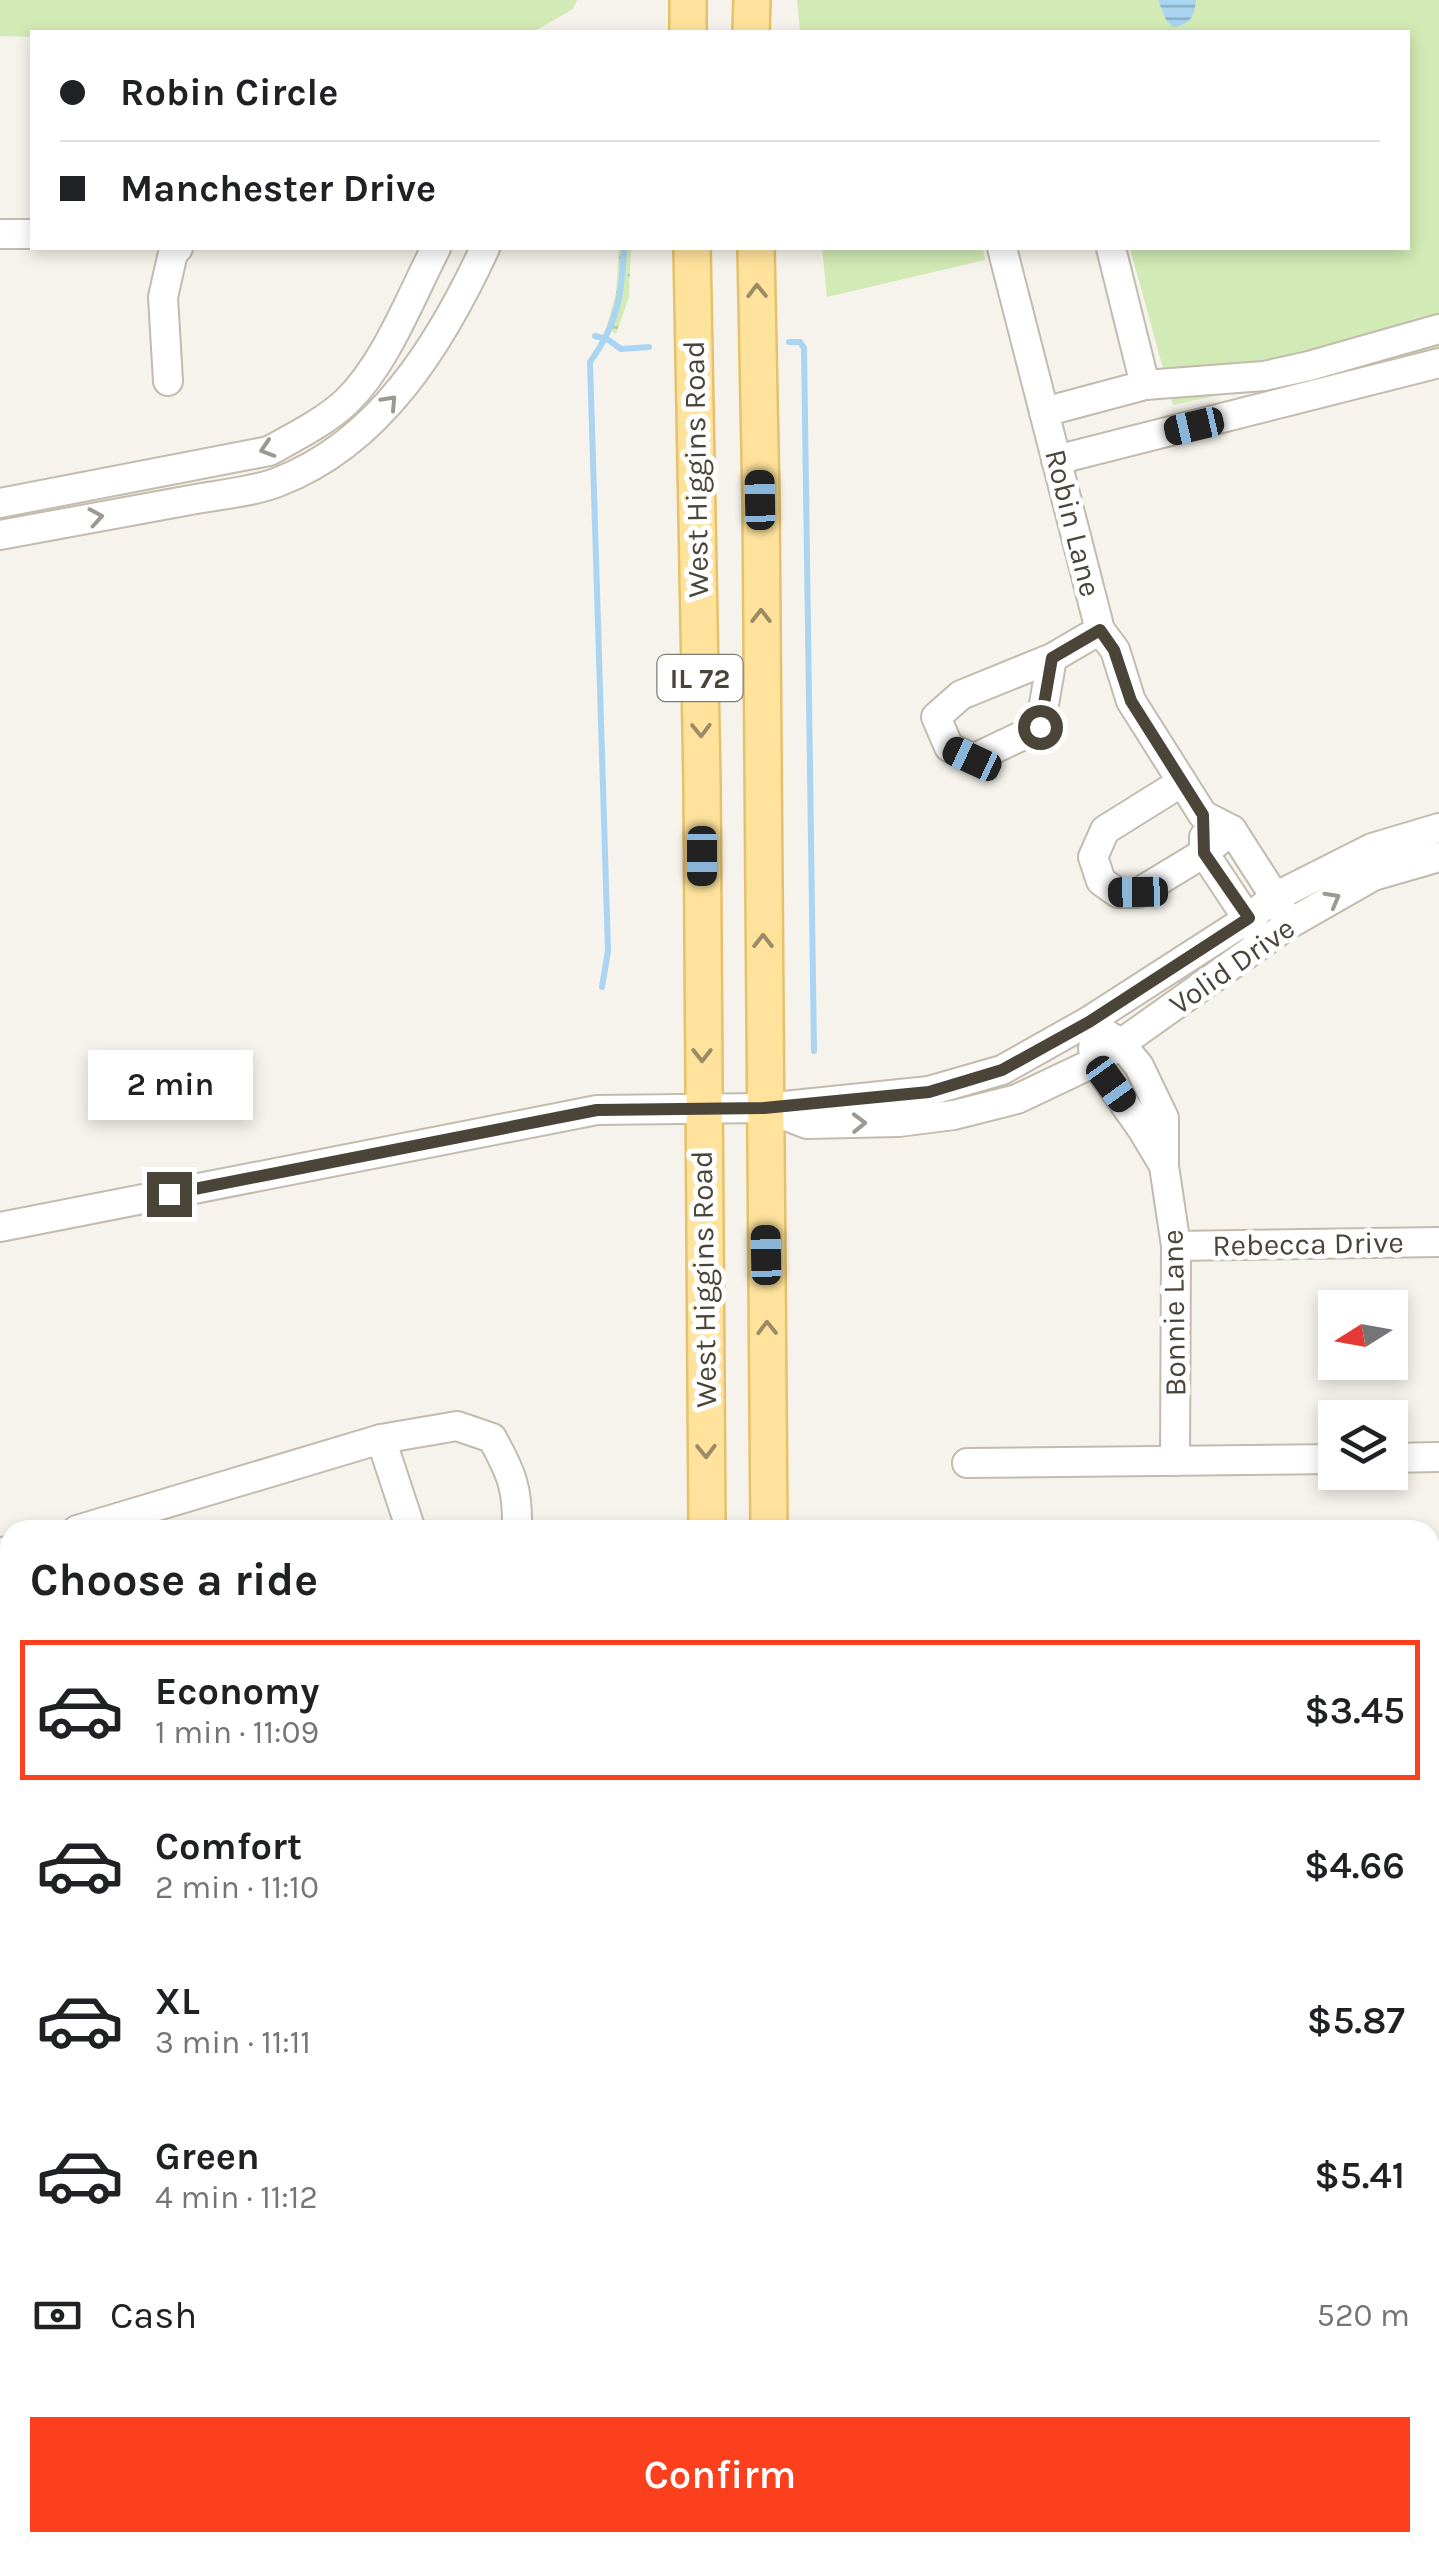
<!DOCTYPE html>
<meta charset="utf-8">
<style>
body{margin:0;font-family:Karla,sans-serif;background:#f2f2f2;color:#202124;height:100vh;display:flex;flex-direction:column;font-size:38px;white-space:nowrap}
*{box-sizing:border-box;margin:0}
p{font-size:32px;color:#757577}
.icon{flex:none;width:55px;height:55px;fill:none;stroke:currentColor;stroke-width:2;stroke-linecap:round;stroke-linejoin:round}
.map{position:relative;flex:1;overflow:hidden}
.side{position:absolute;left:0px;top:1520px;width:1440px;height:1032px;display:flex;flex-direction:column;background:#fff;border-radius:30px 30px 0 0;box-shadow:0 5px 15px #0003}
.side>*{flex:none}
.hud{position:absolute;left:30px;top:30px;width:1380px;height:220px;border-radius:0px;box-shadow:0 5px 15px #0003;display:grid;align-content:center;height:220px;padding:0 30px;background:#fff}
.needle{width:65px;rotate:259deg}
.buttons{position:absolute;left:1318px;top:1290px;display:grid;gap:20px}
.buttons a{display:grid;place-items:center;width:90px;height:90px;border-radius:0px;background:#fff;box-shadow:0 5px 15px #0003;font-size:50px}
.end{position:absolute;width:45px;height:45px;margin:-22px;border:12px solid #4b4439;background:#fff;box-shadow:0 0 0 5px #fff}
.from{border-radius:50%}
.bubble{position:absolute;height:70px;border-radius:0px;background:#fff;box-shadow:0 5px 15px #0003;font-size:32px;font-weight:600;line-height:70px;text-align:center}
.car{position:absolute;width:30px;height:60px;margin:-30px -15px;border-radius:12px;box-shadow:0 0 8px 2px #0007;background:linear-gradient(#222 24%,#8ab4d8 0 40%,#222 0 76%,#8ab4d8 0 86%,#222 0)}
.hud b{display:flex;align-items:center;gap:35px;height:95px;font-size:38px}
.hud b+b{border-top:2px solid #e0e0e0}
.hud i{width:25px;height:25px;background:#202124}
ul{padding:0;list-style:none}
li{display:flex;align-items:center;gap:30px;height:140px;margin:0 20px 15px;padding:0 10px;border:5px solid transparent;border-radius:0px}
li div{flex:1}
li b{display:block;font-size:38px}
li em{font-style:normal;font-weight:600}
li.active{border-color:#fc3f1d}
li>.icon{width:90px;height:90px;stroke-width:1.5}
h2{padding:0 30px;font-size:45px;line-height:120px}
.pay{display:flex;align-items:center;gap:25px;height:110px;padding:0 30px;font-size:38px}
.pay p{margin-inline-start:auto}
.cta{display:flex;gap:20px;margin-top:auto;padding:20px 30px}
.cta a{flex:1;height:115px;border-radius:0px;background:#fc3f1d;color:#fff;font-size:40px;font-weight:600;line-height:115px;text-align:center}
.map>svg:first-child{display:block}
</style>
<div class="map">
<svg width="1439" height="2552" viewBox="0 0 1439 2552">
<defs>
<pattern id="wetland-marsh" width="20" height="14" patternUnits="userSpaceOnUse" patternTransform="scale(2.5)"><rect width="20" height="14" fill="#d2eab5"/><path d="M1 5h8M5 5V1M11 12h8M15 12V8" fill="none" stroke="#b6ca9c"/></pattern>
<pattern id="water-rules" width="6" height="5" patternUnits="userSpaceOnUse" patternTransform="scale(2.5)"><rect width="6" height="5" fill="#a9d4f2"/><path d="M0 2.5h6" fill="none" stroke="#8caec5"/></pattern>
</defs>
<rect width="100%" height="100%" fill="#f6f3ec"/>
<!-- green -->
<g fill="#d2eab5">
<polygon points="0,0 577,0 573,9 533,32 32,32 32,37 0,36"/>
<polygon points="797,0 1439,0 1439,348 1173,405 1130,248 1408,248 1408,32 800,32"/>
<polygon points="822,248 983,248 985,260 827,297"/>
</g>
<!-- wetland -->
<polygon fill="url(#wetland-marsh)" points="619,248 631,248 629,297 616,334 607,326 616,293"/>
<!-- water -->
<g fill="url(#water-rules)">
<path d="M1158 0H1196C1194 17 1191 24 1173 27L1166 20Z"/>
<polygon points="1439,1627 1439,1980 1430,1969 1430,1726 1432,1670 1435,1637"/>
<polygon points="10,2421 10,2542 89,2543 69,2552 0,2552 0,2440"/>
<polygon points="447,2542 456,2552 115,2552 114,2549 93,2543"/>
</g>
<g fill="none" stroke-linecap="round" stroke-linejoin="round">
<!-- stream -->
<g stroke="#a9d4f2" stroke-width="6">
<polyline points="595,336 607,339 621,349 649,347"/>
<polyline points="789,342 800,342 804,348 814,1051"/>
<path d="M602 987 608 951 590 362C618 324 622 293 624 248"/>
</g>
<!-- minor casing -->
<g stroke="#c2bbae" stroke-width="32">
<g id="minor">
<polyline points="0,234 32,234"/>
<polyline points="1002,248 1100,630 1115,650 1131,701 1203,815 1232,830 1275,897 1289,924"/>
<polyline points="168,381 163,297 173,253 178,248"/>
<polyline points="1145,385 1264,376 1309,366 1439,329"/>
<polyline points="1044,412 1145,385 1111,248"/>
<polyline points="1056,460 1439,363"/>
<path d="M0 503 269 451C296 436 326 421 347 401 386 363 411 296 436 248"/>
<path d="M0 535C65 523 130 511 196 499 222 494 253 492 278 482 380 443 441 343 485 248"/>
<polyline points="1052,658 1040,727 973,759 949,747 936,717 961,695 1052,658 1100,630"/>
<polyline points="1182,782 1105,830 1093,857 1101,881 1118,893 1138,893 1204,853 1232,830"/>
<polyline points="1204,837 1204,853 1257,933"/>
<polyline points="1106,1034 1121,1044 1139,1066 1164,1118 1164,1166 1176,1246 1175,1461"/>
<polyline points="1093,1048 1095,1062 1142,1129 1163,1164"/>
<polyline points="771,1110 807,1124 899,1122 954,1115 1017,1099 1095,1062 1289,924 1373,876 1439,857"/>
<polyline points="0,1227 597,1110 765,1108 929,1091 1002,1070 1089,1021 1249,918 1275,897 1372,848 1439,828"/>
<polyline points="1176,1246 1439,1242"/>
<polyline points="381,1439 411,1530"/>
<polyline points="1390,1458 1439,1457"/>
<polyline points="967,1463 1335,1459"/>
<path d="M77 1530 381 1439 457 1426 492 1438C512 1474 518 1489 517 1530"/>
<polyline points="0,1553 10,1550"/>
<polyline points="0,1710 10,1704"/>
<polyline points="0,2037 10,2027"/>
<polyline points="1430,2240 1439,2239"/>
<polyline points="0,2241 10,2231"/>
<polyline points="1259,2552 1259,2542"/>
<polyline points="1334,2552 1335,2542"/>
</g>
</g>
<!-- major casing -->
<g stroke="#e6c16a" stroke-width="40">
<g id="major">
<polyline points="688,0 688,32"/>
<polyline points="751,32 752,0"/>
<polyline points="692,248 702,783 707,1530"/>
<polyline points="756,248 761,500 769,1530"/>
<polyline points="706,2552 706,2542"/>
<polyline points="765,2552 766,2542"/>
</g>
</g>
<!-- minor -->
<use href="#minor" stroke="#fff" stroke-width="28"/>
<!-- major -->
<use href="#major" stroke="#ffe39c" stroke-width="35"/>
</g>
<!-- one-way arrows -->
<defs><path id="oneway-chevron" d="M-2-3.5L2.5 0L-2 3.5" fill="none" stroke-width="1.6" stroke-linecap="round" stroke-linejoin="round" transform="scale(2.5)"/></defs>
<g stroke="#9c8c66">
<use href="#oneway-chevron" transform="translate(757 291) rotate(-91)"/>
<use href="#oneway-chevron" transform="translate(761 616) rotate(-90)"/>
<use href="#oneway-chevron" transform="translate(701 730) rotate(89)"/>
<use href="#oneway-chevron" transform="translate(763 941) rotate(-90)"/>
<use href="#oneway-chevron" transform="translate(702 1055) rotate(90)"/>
<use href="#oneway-chevron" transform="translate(767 1328) rotate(-91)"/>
<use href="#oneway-chevron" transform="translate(706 1451) rotate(89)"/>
</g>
<g stroke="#9c9892">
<use href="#oneway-chevron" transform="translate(390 402) rotate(-47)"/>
<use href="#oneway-chevron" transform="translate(267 449) rotate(162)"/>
<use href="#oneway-chevron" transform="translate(96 517) rotate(-10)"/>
<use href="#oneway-chevron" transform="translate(1333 899) rotate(-29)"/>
<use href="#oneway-chevron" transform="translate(859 1123) rotate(-1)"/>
</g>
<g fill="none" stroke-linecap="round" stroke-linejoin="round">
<!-- route -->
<polyline stroke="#4b4439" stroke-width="12" points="169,1194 597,1110 764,1108 929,1092 1002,1070 1089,1022 1249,918 1204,853 1203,815 1131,701 1114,650 1100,630 1052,658 1040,727"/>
</g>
<g text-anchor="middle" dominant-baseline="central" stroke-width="10" stroke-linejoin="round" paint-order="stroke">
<!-- shield labels -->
<rect fill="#fff" stroke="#817c74" stroke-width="2.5" x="657.5" y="655" width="85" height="46" rx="8"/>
<g font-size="28" font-weight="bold" fill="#4b4439">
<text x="700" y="678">IL 72</text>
</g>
<!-- street labels -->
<g font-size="30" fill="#4b4439" stroke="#fff">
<text transform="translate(696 469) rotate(-91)">West Higgins Road</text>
<text transform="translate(1073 523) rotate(76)">Robin Lane</text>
<text transform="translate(1232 966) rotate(-35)">Volid Drive</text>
<text transform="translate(1308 1244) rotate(-1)">Rebecca Drive</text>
<text transform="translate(704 1279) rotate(-91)">West Higgins Road</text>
<text transform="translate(1174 1313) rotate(-91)">Bonnie Lane</text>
</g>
</g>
</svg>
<div class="buttons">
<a><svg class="needle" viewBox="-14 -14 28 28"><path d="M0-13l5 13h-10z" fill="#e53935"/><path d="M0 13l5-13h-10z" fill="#757577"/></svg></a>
<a><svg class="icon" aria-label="layers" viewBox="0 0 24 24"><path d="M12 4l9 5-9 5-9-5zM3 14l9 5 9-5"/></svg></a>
</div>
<i class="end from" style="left:1040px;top:727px"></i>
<i class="end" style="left:169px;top:1194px"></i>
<div class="bubble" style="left:88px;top:1050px;width:165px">2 min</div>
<i class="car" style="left:1194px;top:426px;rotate:257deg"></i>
<i class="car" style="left:760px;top:500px;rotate:359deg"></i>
<i class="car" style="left:972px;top:759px;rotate:295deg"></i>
<i class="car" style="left:702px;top:856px;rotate:180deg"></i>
<i class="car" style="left:1138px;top:892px;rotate:269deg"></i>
<i class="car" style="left:1111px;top:1084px;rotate:144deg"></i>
<i class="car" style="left:766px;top:1255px;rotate:359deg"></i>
<div class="hud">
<b><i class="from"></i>Robin Circle</b>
<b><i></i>Manchester Drive</b>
</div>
<section class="side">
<h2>Choose a ride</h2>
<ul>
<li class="active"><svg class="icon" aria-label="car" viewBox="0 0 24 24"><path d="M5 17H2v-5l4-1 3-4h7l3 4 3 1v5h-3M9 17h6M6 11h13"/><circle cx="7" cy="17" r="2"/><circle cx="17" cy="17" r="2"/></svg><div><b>Economy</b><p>1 min · 11:09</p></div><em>$3.45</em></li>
<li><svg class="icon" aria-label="car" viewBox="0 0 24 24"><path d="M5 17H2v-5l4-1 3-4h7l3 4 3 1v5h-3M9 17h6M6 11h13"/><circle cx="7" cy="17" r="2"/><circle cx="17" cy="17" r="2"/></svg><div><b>Comfort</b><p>2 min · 11:10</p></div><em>$4.66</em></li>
<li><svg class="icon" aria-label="car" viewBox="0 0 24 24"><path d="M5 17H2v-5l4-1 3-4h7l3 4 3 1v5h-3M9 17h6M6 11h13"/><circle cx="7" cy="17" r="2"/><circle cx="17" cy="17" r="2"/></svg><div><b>XL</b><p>3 min · 11:11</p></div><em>$5.87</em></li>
<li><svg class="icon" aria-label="car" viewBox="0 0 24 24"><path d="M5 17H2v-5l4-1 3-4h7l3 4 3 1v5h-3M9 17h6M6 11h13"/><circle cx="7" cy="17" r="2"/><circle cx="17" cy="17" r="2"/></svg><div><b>Green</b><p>4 min · 11:12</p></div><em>$5.41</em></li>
</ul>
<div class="pay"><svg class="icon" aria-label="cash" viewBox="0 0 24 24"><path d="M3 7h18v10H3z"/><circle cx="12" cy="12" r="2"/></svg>Cash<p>520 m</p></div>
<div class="cta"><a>Confirm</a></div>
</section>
</div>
